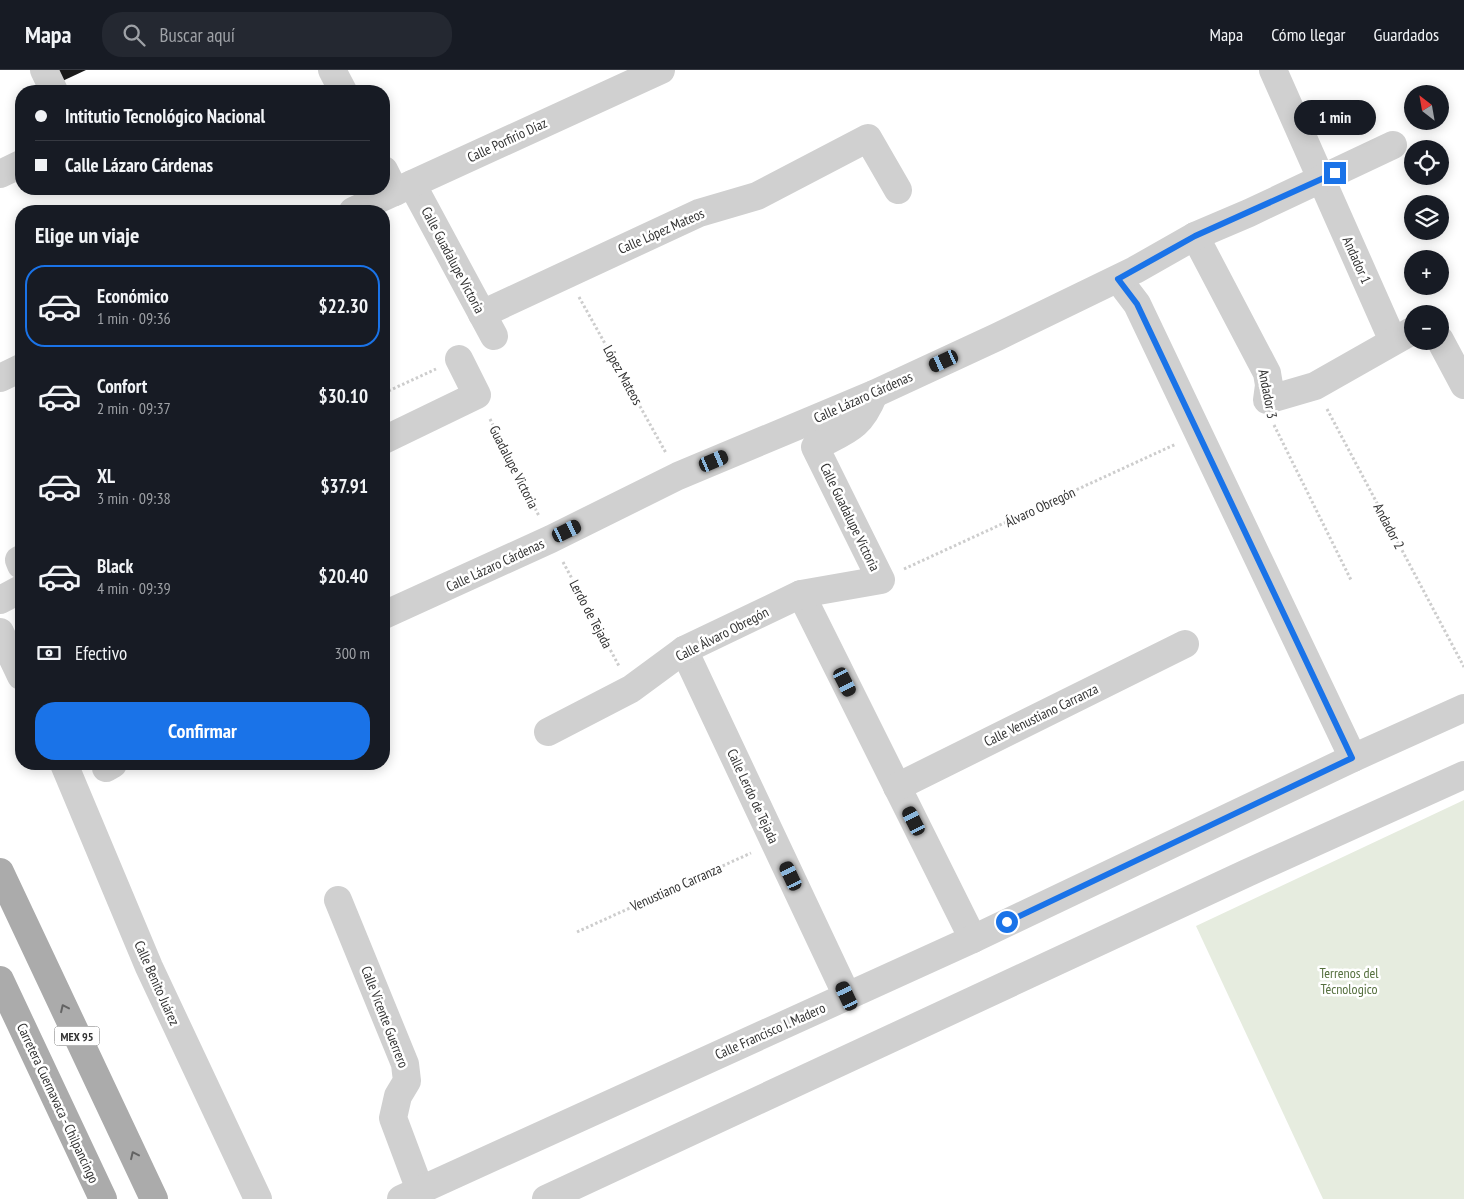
<!DOCTYPE html>
<html lang="es">
<meta charset="utf-8">
<style>
body{margin:0;font-family:"PT Sans Narrow",sans-serif;background:#242831;color:#f1f3f6;height:100vh;display:flex;flex-direction:column;font-size:19px;white-space:nowrap}
*{box-sizing:border-box;margin:0}
p{font-size:16px;color:#9ea1a6}
.icon{flex:none;width:28px;height:28px;fill:none;stroke:currentColor;stroke-width:2;stroke-linecap:round;stroke-linejoin:round}
.map{position:relative;flex:1;overflow:hidden}
.sheet{position:absolute;left:15px;top:135px;width:375px;height:565px;display:flex;flex-direction:column;background:#171b24;border-radius:20px;box-shadow:0 2px 12px #0003}
.sheet>*{flex:none}
.top-card{position:absolute;left:15px;top:15px;width:375px;height:110px;border-radius:20px;box-shadow:0 2px 12px #0003;display:grid;align-content:center;height:110px;padding:0 20px;background:#171b24}
.needle{width:32px;rotate:329deg}
.controls{position:absolute;left:1404px;top:15px;display:grid;gap:10px}
.controls a{display:grid;place-items:center;width:45px;height:45px;border-radius:50%;background:#171b24;box-shadow:0 2px 12px #0003;font-size:25px}
.end{position:absolute;width:22px;height:22px;margin:-11px;border:6px solid #1a73e8;background:#fff;box-shadow:0 0 0 2px #fff}
.from{border-radius:50%}
.bubble{position:absolute;height:35px;border-radius:18px;background:#171b24;box-shadow:0 2px 12px #0003;font-size:16px;font-weight:700;line-height:35px;text-align:center}
.car{position:absolute;width:15px;height:30px;margin:-15px -8px;border-radius:6px;box-shadow:0 0 4px 1px #0007;background:linear-gradient(#222 24%,#8ab4d8 0 40%,#222 0 76%,#8ab4d8 0 86%,#222 0)}
.top-card b{display:flex;align-items:center;gap:18px;height:48px;font-size:19px}
.top-card b+b{border-top:1px solid #363941}
.top-card i{width:12px;height:12px;background:#f1f3f6}
ul{padding:0;list-style:none}
li{display:flex;align-items:center;gap:15px;height:82px;margin:0 10px 8px;padding:0 10px;border:2px solid transparent;border-radius:20px}
li div{flex:1}
li b{display:block;font-size:19px}
li em{font-style:normal;font-weight:700}
li.on{border-color:#1a73e8}
li>.icon{width:45px;height:45px;stroke-width:1.5}
h2{padding:0 20px;font-size:22px;line-height:60px}
.pay{display:flex;align-items:center;gap:12px;height:55px;padding:0 20px;font-size:19px}
.pay p{margin-inline-start:auto}
.cta{display:flex;gap:10px;margin-top:auto;padding:10px 20px}
.cta a{flex:1;height:58px;border-radius:20px;background:#1a73e8;color:#fff;font-size:20px;font-weight:700;line-height:58px;text-align:center}
header{display:flex;align-items:center;gap:30px;box-sizing:border-box;height:70px;padding:0 25px;background:#171b24;border-bottom:1px solid #363941}
header strong{font-size:24px}
nav{display:flex;gap:28px;margin-inline-start:auto;font-size:18px}
.search{width:350px;height:45px;background:#242831;display:flex;align-items:center;gap:12px;box-sizing:border-box;padding:0 18px;border-radius:20px;color:#9ea1a6;font-size:19px}
.map>svg:first-child{display:block}
</style>
<header>
<strong>Mapa</strong>
<div class="search"><svg class="icon" aria-label="search" viewBox="0 0 24 24"><circle cx="10" cy="10" r="6"/><path d="M15 15l6 6"/></svg>Buscar aquí</div>
<nav><a>Mapa</a><a>Cómo llegar</a><a>Guardados</a></nav>
</header>
<div class="map">
<svg width="1464" height="1129" viewBox="0 0 1464 1129">
<rect width="100%" height="100%" fill="#fff"/>
<!-- green -->
<polygon fill="#e6ecdf" points="1464,730 1464,1129 1323,1129 1196,856"/>
<!-- building -->
<polygon fill="#1a1a1a" points="49,0 86,0 56,14"/>
<g fill="none" stroke-linecap="round" stroke-linejoin="round">
<!-- path -->
<g stroke="#cdcdcd" stroke-width="3" stroke-dasharray="2.5 2.5" stroke-linecap="butt">
<polyline points="579,227 666,383"/>
<polyline points="384,323 436,299"/>
<polyline points="1327,339 1464,597"/>
<polyline points="490,349 539,446"/>
<polyline points="1274,355 1351,510"/>
<polyline points="563,492 619,596"/>
<polyline points="904,499 1176,374"/>
<polyline points="577,862 751,783"/>
</g>
<!-- minor -->
<g stroke="#d0d0d0" stroke-width="28">
<polyline points="44,0 54,21"/>
<polyline points="332,0 343,21"/>
<polyline points="1273,0 1393,271"/>
<polyline points="384,100 395,122"/>
<polyline points="0,104 21,94"/>
<polyline points="412,114 494,266"/>
<polyline points="353,141 661,0"/>
<polyline points="1195,166 1267,303 1269,315 1267,330 1315,316 1412,261"/>
<polyline points="1118,209 1137,234 1353,688"/>
<polyline points="482,244 699,143 757,126 868,68 898,120"/>
<polyline points="1440,270 1464,315"/>
<polyline points="0,308 21,298"/>
<polyline points="384,370 477,325 459,289"/>
<polyline points="21,489 19,490 21,495"/>
<polyline points="801,524 973,869"/>
<polyline points="0,530 21,519"/>
<polyline points="384,545 551,469 678,406 874,324 997,267 1135,200 1195,166 1249,143 1393,75"/>
<polyline points="0,562 21,606"/>
<polyline points="684,580 847,926"/>
<path d="M548 662 631 619 684 580 801 524 881 510 815 377C847 360 860 359 874 324"/>
<polyline points="64,694 149,897 258,1129"/>
<polyline points="106,698 113,694"/>
<polyline points="897,717 1185,574"/>
<polyline points="338,830 405,994 407,1011 398,1026 393,1048 420,1120"/>
<polyline points="401,1129 973,869 1353,688 1464,638"/>
<polyline points="546,1129 1247,803 1464,705"/>
</g>
<!-- major -->
<g stroke="#ababab" stroke-width="28">
<polyline points="0,802 154,1129"/>
<polyline points="0,910 103,1129"/>
</g>
</g>
<!-- one-way arrows -->
<defs><path id="oneway-chevron" d="M-2-3.5L2.5 0L-2 3.5" fill="none" stroke-width="1.6" stroke-linecap="round" stroke-linejoin="round" transform="scale(1.25)"/></defs>
<g stroke="#636363">
<use href="#oneway-chevron" transform="translate(64 938) rotate(-115)"/>
<use href="#oneway-chevron" transform="translate(134 1085) rotate(-115)"/>
</g>
<g fill="none" stroke-linecap="round" stroke-linejoin="round">
<!-- route -->
<polyline stroke="#1a73e8" stroke-width="6" points="1007,852 1352,688 1137,234 1118,209 1195,166 1335,103"/>
</g>
<g text-anchor="middle" dominant-baseline="central" stroke-width="5" stroke-linejoin="round" paint-order="stroke">
<!-- shield labels -->
<rect fill="#fff" stroke="#707070" stroke-width="1" x="54.5" y="956.5" width="45" height="19" rx="4"/>
<g font-size="12" font-weight="bold" fill="#333">
<text x="77" y="966">MEX 95</text>
</g>
<!-- street labels -->
<g font-size="14" fill="#333" stroke="#fff">
<text transform="translate(507 70) rotate(-25)">Calle Porfirio Díaz</text>
<text transform="translate(661 161) rotate(-24)">Calle López Mateos</text>
<text transform="translate(453 190) rotate(62)">Calle Guadalupe Victoria</text>
<text transform="translate(1357 190) rotate(66)">Andador 1</text>
<text transform="translate(623 305) rotate(61)">López Mateos</text>
<text transform="translate(1268 324) rotate(79)">Andador 3</text>
<text transform="translate(863 327) rotate(-24)">Calle Lázaro Cárdenas</text>
<text transform="translate(514 397) rotate(63)">Guadalupe Victoria</text>
<text transform="translate(1040 437) rotate(-25)">Álvaro Obregón</text>
<text transform="translate(850 447) rotate(64)">Calle Guadalupe Victoria</text>
<text transform="translate(1389 456) rotate(62)">Andador 2</text>
<text transform="translate(495 495) rotate(-25)">Calle Lázaro Cárdenas</text>
<text transform="translate(591 544) rotate(62)">Lerdo de Tejada</text>
<text transform="translate(722 564) rotate(-27)">Calle Álvaro Obregón</text>
<text transform="translate(1041 645) rotate(-26)">Calle Venustiano Carranza</text>
<text transform="translate(753 726) rotate(65)">Calle Lerdo de Tejada</text>
<text transform="translate(676 817) rotate(-24)">Venustiano Carranza</text>
<text transform="translate(157 913) rotate(66)">Calle Benito Juárez</text>
<text transform="translate(385 947) rotate(69)">Calle Vicente Guerrero</text>
<text transform="translate(770 961) rotate(-24)">Calle Francisco I. Madero</text>
<text transform="translate(58 1033) rotate(65)">Carretera Cuernavaca - Chilpancingo</text>
</g>
<!-- park labels -->
<g font-size="14" fill="#56703f" stroke="#fff">
<text x="1349" y="903">Terrenos del<tspan x="1349" dy="16">Técnologico</tspan></text>
</g>
</g>
</svg>
<div class="controls">
<a><svg class="needle" viewBox="-14 -14 28 28"><path d="M0-13l5 13h-10z" fill="#e53935"/><path d="M0 13l5-13h-10z" fill="#9ea1a6"/></svg></a>
<a><svg class="icon" aria-label="locate" viewBox="0 0 24 24"><circle cx="12" cy="12" r="6"/><path d="M12 2v4M12 18v4M2 12h4M18 12h4"/></svg></a>
<a><svg class="icon" aria-label="layers" viewBox="0 0 24 24"><path d="M12 4l9 5-9 5-9-5zM3 14l9 5 9-5"/></svg></a>
<a>+</a>
<a>−</a>
</div>
<i class="end from" style="left:1007px;top:852px"></i>
<i class="end" style="left:1335px;top:103px"></i>
<div class="bubble" style="left:1294px;top:30px;width:82px">1 min</div>
<i class="car" style="left:944px;top:291px;rotate:245deg"></i>
<i class="car" style="left:714px;top:391px;rotate:67deg"></i>
<i class="car" style="left:567px;top:461px;rotate:64deg"></i>
<i class="car" style="left:845px;top:612px;rotate:153deg"></i>
<i class="car" style="left:914px;top:751px;rotate:333deg"></i>
<i class="car" style="left:791px;top:806px;rotate:335deg"></i>
<i class="car" style="left:847px;top:926px;rotate:335deg"></i>
<div class="top-card">
<b><i class="from"></i>Intitutio Tecnológico Nacional</b>
<b><i></i>Calle Lázaro Cárdenas</b>
</div>
<section class="sheet">
<h2>Elige un viaje</h2>
<ul>
<li class="on"><svg class="icon" aria-label="car" viewBox="0 0 24 24"><path d="M5 17H2v-5l4-1 3-4h7l3 4 3 1v5h-3M9 17h6M6 11h13"/><circle cx="7" cy="17" r="2"/><circle cx="17" cy="17" r="2"/></svg><div><b>Económico</b><p>1 min · 09:36</p></div><em>$22.30</em></li>
<li><svg class="icon" aria-label="car" viewBox="0 0 24 24"><path d="M5 17H2v-5l4-1 3-4h7l3 4 3 1v5h-3M9 17h6M6 11h13"/><circle cx="7" cy="17" r="2"/><circle cx="17" cy="17" r="2"/></svg><div><b>Confort</b><p>2 min · 09:37</p></div><em>$30.10</em></li>
<li><svg class="icon" aria-label="car" viewBox="0 0 24 24"><path d="M5 17H2v-5l4-1 3-4h7l3 4 3 1v5h-3M9 17h6M6 11h13"/><circle cx="7" cy="17" r="2"/><circle cx="17" cy="17" r="2"/></svg><div><b>XL</b><p>3 min · 09:38</p></div><em>$37.91</em></li>
<li><svg class="icon" aria-label="car" viewBox="0 0 24 24"><path d="M5 17H2v-5l4-1 3-4h7l3 4 3 1v5h-3M9 17h6M6 11h13"/><circle cx="7" cy="17" r="2"/><circle cx="17" cy="17" r="2"/></svg><div><b>Black</b><p>4 min · 09:39</p></div><em>$20.40</em></li>
</ul>
<div class="pay"><svg class="icon" aria-label="cash" viewBox="0 0 24 24"><path d="M3 7h18v10H3z"/><circle cx="12" cy="12" r="2"/></svg>Efectivo<p>300 m</p></div>
<div class="cta"><a>Confirmar</a></div>
</section>
</div>
